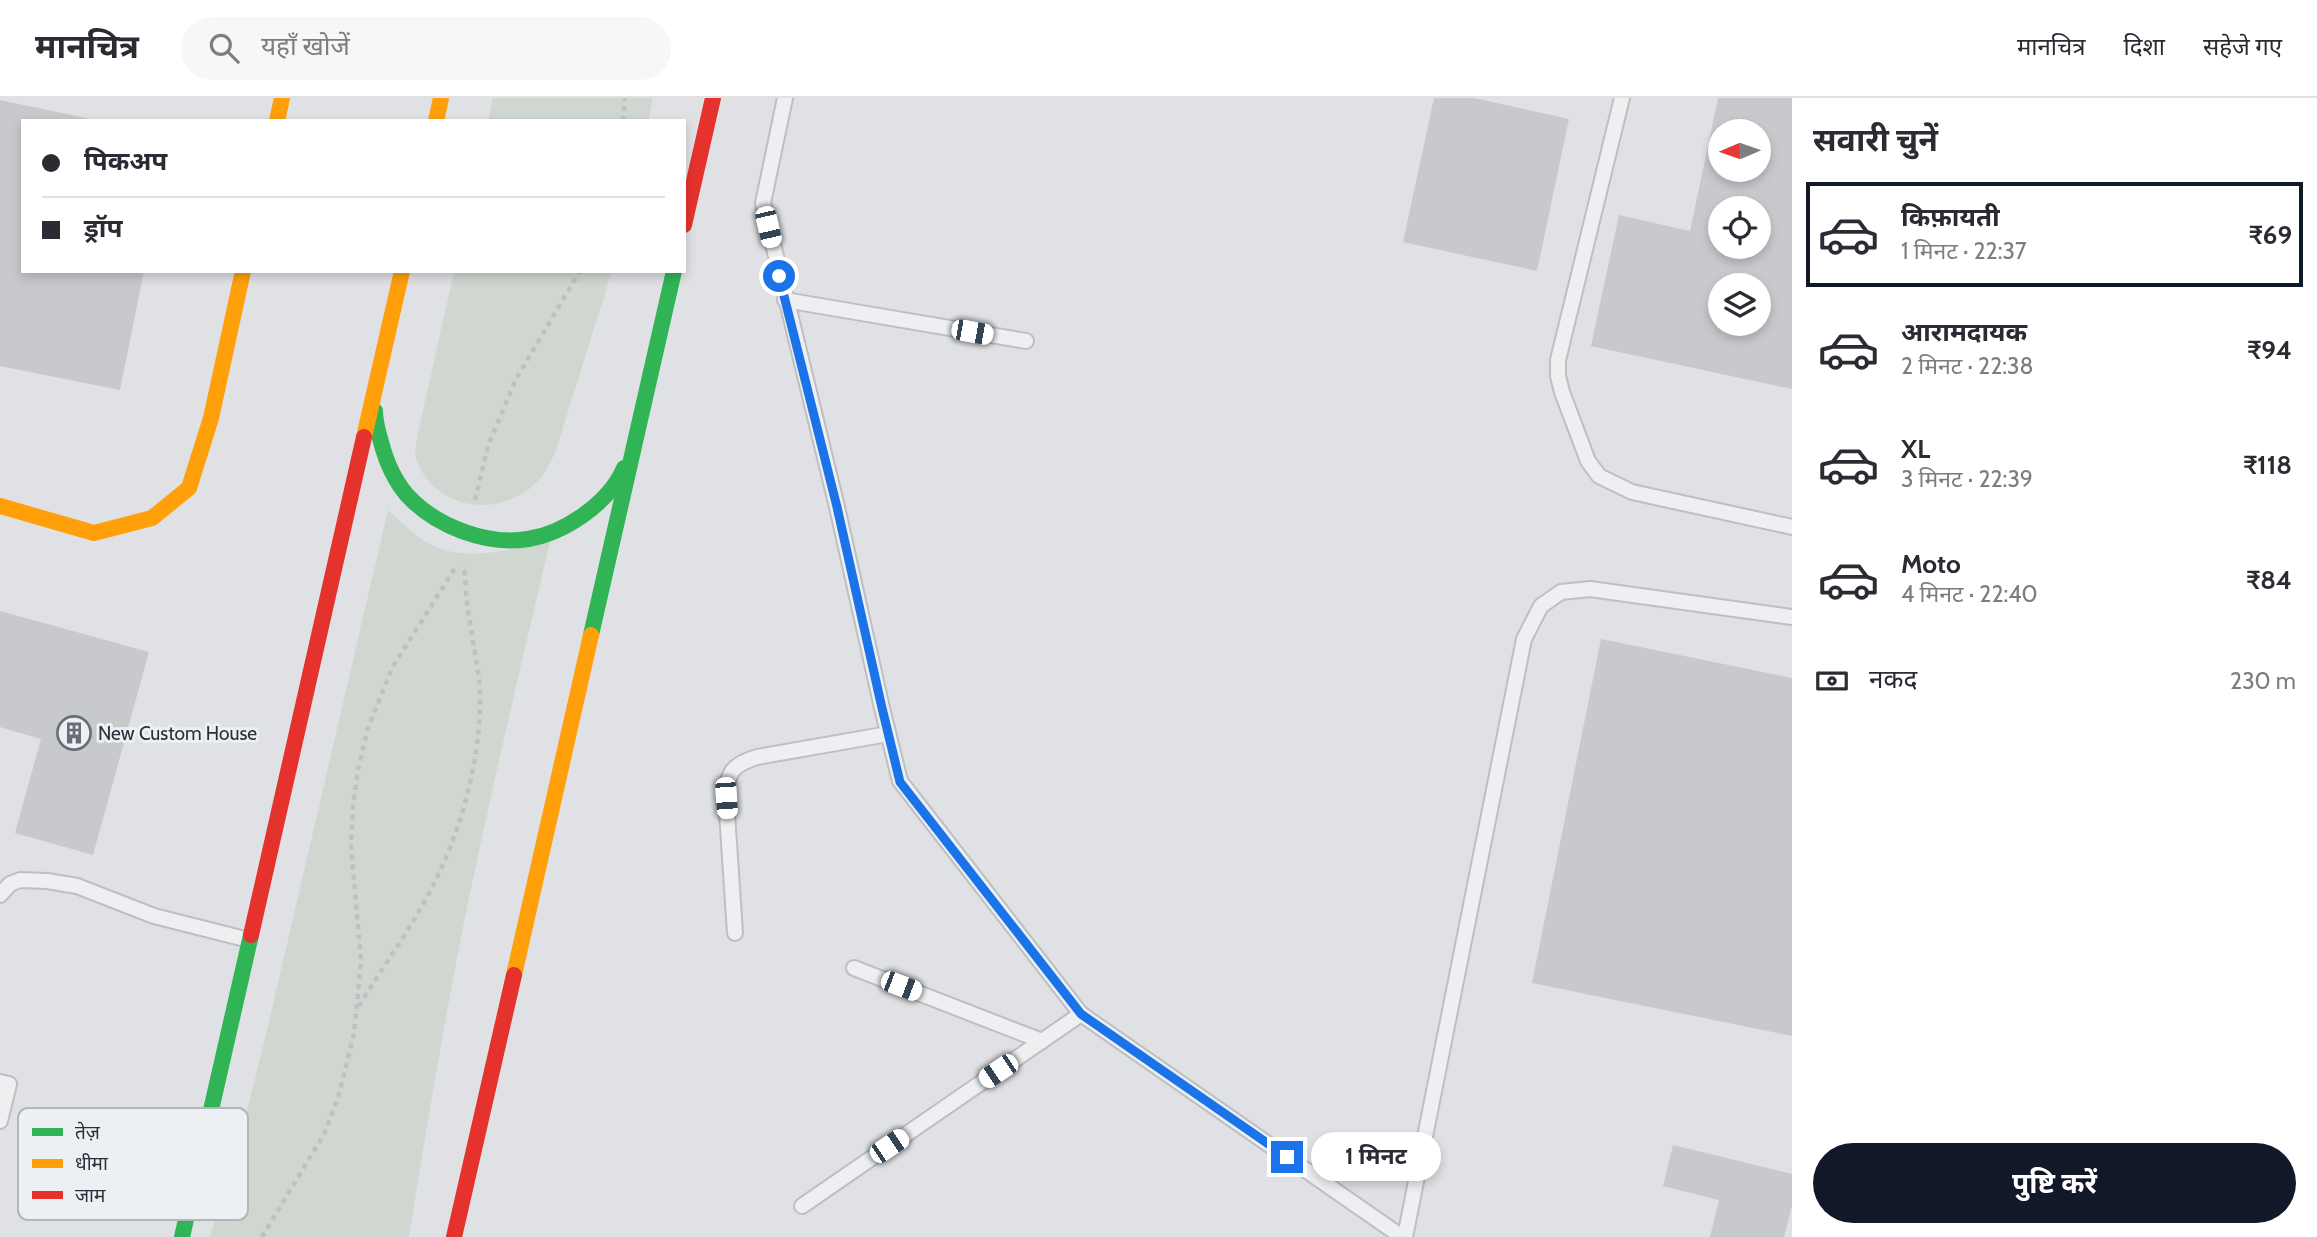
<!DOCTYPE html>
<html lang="hi">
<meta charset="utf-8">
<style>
body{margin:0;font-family:Cabin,"Noto Sans Devanagari",sans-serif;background:#f7f7f7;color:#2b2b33;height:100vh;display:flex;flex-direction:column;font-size:26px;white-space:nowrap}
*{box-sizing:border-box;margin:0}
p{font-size:23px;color:#7c7c81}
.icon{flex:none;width:38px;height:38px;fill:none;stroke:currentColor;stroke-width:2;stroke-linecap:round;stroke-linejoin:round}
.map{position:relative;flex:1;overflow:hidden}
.side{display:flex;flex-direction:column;background:#fff;width:525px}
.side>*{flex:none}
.top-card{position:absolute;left:21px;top:21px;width:665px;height:154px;border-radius:0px;box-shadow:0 4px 10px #0003;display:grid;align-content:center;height:154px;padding:0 21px;background:#fff}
.needle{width:46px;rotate:268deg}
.controls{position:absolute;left:1708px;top:21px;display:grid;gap:14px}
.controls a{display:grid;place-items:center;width:63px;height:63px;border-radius:50%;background:#fff;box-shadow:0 4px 10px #0003;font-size:35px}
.end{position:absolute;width:32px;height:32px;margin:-16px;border:9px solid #1a73e8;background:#fff;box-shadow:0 0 0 4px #fff}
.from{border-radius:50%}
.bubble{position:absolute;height:49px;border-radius:24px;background:#fff;box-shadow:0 4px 10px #0003;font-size:23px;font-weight:700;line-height:49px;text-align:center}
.car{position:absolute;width:21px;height:42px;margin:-21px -10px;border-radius:9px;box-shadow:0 0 5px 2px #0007;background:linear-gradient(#fff 24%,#345 0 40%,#fff 0 76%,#345 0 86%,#fff 0)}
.top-card b{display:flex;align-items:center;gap:24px;height:66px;font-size:26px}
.top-card b+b{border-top:2px solid #e1e1e2}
.top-card i{width:18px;height:18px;background:#2b2b33}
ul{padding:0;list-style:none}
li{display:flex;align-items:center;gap:21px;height:105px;margin:0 14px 10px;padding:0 7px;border:4px solid transparent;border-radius:0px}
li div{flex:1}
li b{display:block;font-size:26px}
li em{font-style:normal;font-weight:700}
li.active{border-color:#111827}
li>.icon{width:63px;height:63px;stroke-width:1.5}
h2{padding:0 21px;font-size:32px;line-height:84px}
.pay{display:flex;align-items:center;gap:18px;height:77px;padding:0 21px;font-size:26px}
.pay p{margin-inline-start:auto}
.button{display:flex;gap:14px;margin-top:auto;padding:14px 21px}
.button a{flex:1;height:80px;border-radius:42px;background:#111827;color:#fff;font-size:28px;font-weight:700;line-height:80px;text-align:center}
header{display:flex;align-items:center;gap:42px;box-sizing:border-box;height:98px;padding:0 35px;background:#fff;border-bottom:2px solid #e1e1e2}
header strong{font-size:33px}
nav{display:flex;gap:38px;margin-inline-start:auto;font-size:24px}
.search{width:490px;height:63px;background:#f7f7f7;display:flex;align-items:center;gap:18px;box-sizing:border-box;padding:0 24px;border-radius:38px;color:#7c7c81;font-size:26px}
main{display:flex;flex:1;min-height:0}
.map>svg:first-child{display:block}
</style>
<header>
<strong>मानचित्र</strong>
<div class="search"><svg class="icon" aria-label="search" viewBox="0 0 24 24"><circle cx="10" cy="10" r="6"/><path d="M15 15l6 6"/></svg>यहाँ खोजें</div>
<nav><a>मानचित्र</a><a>दिशा</a><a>सहेजे गए</a></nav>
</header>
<main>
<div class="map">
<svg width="1792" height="1139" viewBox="0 0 1792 1139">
<rect width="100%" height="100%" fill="#dfe1e4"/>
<!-- green -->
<g fill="#d0d7d0">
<polygon points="493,0 653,0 648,23 488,23"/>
<path d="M454 173H612L555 355C549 367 544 378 534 387 503 415 453 414 427 381 422 374 416 365 415 356 415 349 417 342 418 335Z"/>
<path d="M388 412C400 423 412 435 426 444 464 466 510 451 550 444 522 562 494 681 469 800 446 912 427 1026 409 1139H210L249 1005 267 932Z"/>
</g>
<!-- building -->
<g fill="#c7c9cc" fill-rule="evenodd">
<polygon points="1434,0 1474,0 1569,21 1537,173 1403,144"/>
<path d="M1718 0H1792V291L1591 248 1619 117 1690 133ZM1720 33H1759V72H1720ZM1720 110H1759V149H1720ZM1720 187H1759V226H1720Z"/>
<polygon points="0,2 95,22 23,23 23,173 144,173 120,292 0,268"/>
<polygon points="0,513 149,554 93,757 15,735 41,641 0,629"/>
<polygon points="1601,541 1792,580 1792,938 1532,885"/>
<polygon points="1673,1047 1792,1076 1792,1108 1784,1139 1710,1139 1719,1102 1663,1088"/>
</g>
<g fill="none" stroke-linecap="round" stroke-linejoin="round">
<!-- lane casing -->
<g stroke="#bdbfc2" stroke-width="18">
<g id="lane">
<polyline points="785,0 763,105 837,409 882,610 900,683 1081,916 1402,1139"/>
<polyline points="1622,0 1558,262 1558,278 1562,294 1588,363 1599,378 1632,394 1792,429"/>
<polyline points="785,202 1026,243"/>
<polyline points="0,797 10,786 20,782 47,783 77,788 154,818 249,842"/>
<path d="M735 835 726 700C727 674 732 667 757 659L888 636"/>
<polyline points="854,870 1042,943"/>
<polyline points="0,984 9,986 0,1023"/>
<polyline points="802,1108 1081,916"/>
<polyline points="1405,1139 1524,541 1541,508 1561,494 1590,491 1792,519"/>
</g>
</g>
<!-- path -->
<g stroke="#bec0c4" stroke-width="4.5" stroke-dasharray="5 5" stroke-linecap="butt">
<polyline points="623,23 625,0"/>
<polyline points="475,402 488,348 516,281 580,173"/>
<path d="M359 908C385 865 419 820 439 775 465 719 481 656 480 594 479 570 473 548 470 525 466 506 466 486 464 467"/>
<polyline points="262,1139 324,1036 338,1000 354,936 361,863 351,748 353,707 358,672 368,630 392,570 457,467"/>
</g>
<!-- lane -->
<use href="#lane" stroke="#eeeff1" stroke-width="14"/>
<!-- fast -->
<g stroke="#30b455" stroke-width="16">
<path d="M375 313C375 324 378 334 381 344 386 363 394 382 407 397 435 428 487 448 528 441 548 438 566 429 582 418 599 406 616 389 624 370"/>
<polyline points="591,537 674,173"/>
<polyline points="182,1139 251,837"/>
</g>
<!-- slow -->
<g stroke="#ff9f0a" stroke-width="16">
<polyline points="277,23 282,0"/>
<polyline points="436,23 441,0"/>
<polyline points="364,339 402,173"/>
<polyline points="0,408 94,435 152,420 189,390 211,320 243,173"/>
<polyline points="514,877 591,537"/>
</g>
<!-- jam -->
<g stroke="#e5322d" stroke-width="16">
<polyline points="684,127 713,0"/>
<polyline points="251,837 364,339"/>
<polyline points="454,1139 514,877"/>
</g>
</g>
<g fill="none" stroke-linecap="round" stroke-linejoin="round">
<!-- route -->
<polyline stroke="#1a73e8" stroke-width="9" points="779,178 837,409 882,610 900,684 1081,916 1287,1059"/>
</g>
<!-- icons -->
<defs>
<g id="building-ring" transform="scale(1.75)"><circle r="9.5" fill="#ecf0f3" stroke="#686e76" stroke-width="1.5"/><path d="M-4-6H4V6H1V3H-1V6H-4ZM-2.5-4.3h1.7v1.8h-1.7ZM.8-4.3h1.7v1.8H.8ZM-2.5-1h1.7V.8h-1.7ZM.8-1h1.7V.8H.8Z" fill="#686e76"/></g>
</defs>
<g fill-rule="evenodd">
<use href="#building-ring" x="74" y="635"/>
</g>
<g text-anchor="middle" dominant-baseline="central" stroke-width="6" stroke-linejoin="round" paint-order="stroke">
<!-- poi labels -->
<g font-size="19" fill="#28303b" stroke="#ecf0f3" text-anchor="start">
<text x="98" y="635">New Custom House</text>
</g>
</g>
<!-- legend -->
<rect x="18" y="1010" width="230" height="112" rx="10" fill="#ecf0f3" stroke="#b1b6bc" stroke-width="2"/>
<rect x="32" y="1030" width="31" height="8" fill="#30b455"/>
<rect x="32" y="1061" width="31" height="9" fill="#ff9f0a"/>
<rect x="32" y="1093" width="31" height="8" fill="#e5322d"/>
<g font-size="19" fill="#28303b">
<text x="75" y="1041">तेज़</text>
<text x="75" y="1072">धीमा</text>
<text x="75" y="1104">जाम</text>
</g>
</svg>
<div class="controls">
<a><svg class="needle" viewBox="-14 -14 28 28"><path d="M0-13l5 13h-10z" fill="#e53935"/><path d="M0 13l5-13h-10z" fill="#7c7c81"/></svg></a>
<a><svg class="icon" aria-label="locate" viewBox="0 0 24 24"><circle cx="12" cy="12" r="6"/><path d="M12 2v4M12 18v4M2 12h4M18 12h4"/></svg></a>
<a><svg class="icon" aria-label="layers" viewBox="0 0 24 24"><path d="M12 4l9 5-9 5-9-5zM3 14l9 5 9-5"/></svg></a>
</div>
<i class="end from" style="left:779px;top:178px"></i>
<i class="end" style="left:1287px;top:1059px"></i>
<div class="bubble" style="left:1311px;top:1034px;width:130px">1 मिनट</div>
<i class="car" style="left:768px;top:129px;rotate:167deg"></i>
<i class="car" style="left:972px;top:234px;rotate:100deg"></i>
<i class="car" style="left:726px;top:700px;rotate:176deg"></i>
<i class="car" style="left:901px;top:888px;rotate:111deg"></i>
<i class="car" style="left:998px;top:973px;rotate:236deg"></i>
<i class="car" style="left:889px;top:1048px;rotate:56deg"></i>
<div class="top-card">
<b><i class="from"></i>पिकअप</b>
<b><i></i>ड्रॉप</b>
</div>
</div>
<section class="side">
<h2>सवारी चुनें</h2>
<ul>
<li class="active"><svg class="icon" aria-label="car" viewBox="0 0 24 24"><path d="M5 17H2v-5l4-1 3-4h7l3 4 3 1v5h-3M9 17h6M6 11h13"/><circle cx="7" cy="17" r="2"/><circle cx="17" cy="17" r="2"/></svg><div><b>किफ़ायती</b><p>1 मिनट · 22:37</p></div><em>₹69</em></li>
<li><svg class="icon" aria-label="car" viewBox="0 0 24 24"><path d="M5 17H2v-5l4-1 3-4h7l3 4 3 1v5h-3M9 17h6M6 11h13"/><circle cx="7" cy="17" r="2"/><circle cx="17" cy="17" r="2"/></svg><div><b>आरामदायक</b><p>2 मिनट · 22:38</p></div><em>₹94</em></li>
<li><svg class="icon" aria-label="car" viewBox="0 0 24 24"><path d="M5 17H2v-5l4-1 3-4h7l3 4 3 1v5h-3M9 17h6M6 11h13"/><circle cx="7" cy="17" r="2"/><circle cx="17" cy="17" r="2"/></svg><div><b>XL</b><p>3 मिनट · 22:39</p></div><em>₹118</em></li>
<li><svg class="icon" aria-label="car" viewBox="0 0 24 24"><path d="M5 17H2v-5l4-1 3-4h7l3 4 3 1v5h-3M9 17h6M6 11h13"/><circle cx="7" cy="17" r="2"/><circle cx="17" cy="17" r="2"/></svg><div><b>Moto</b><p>4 मिनट · 22:40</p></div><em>₹84</em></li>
</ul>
<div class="pay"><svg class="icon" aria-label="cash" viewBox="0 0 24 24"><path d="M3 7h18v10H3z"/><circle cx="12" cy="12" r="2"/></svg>नकद<p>230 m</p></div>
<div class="button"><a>पुष्टि करें</a></div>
</section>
</main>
